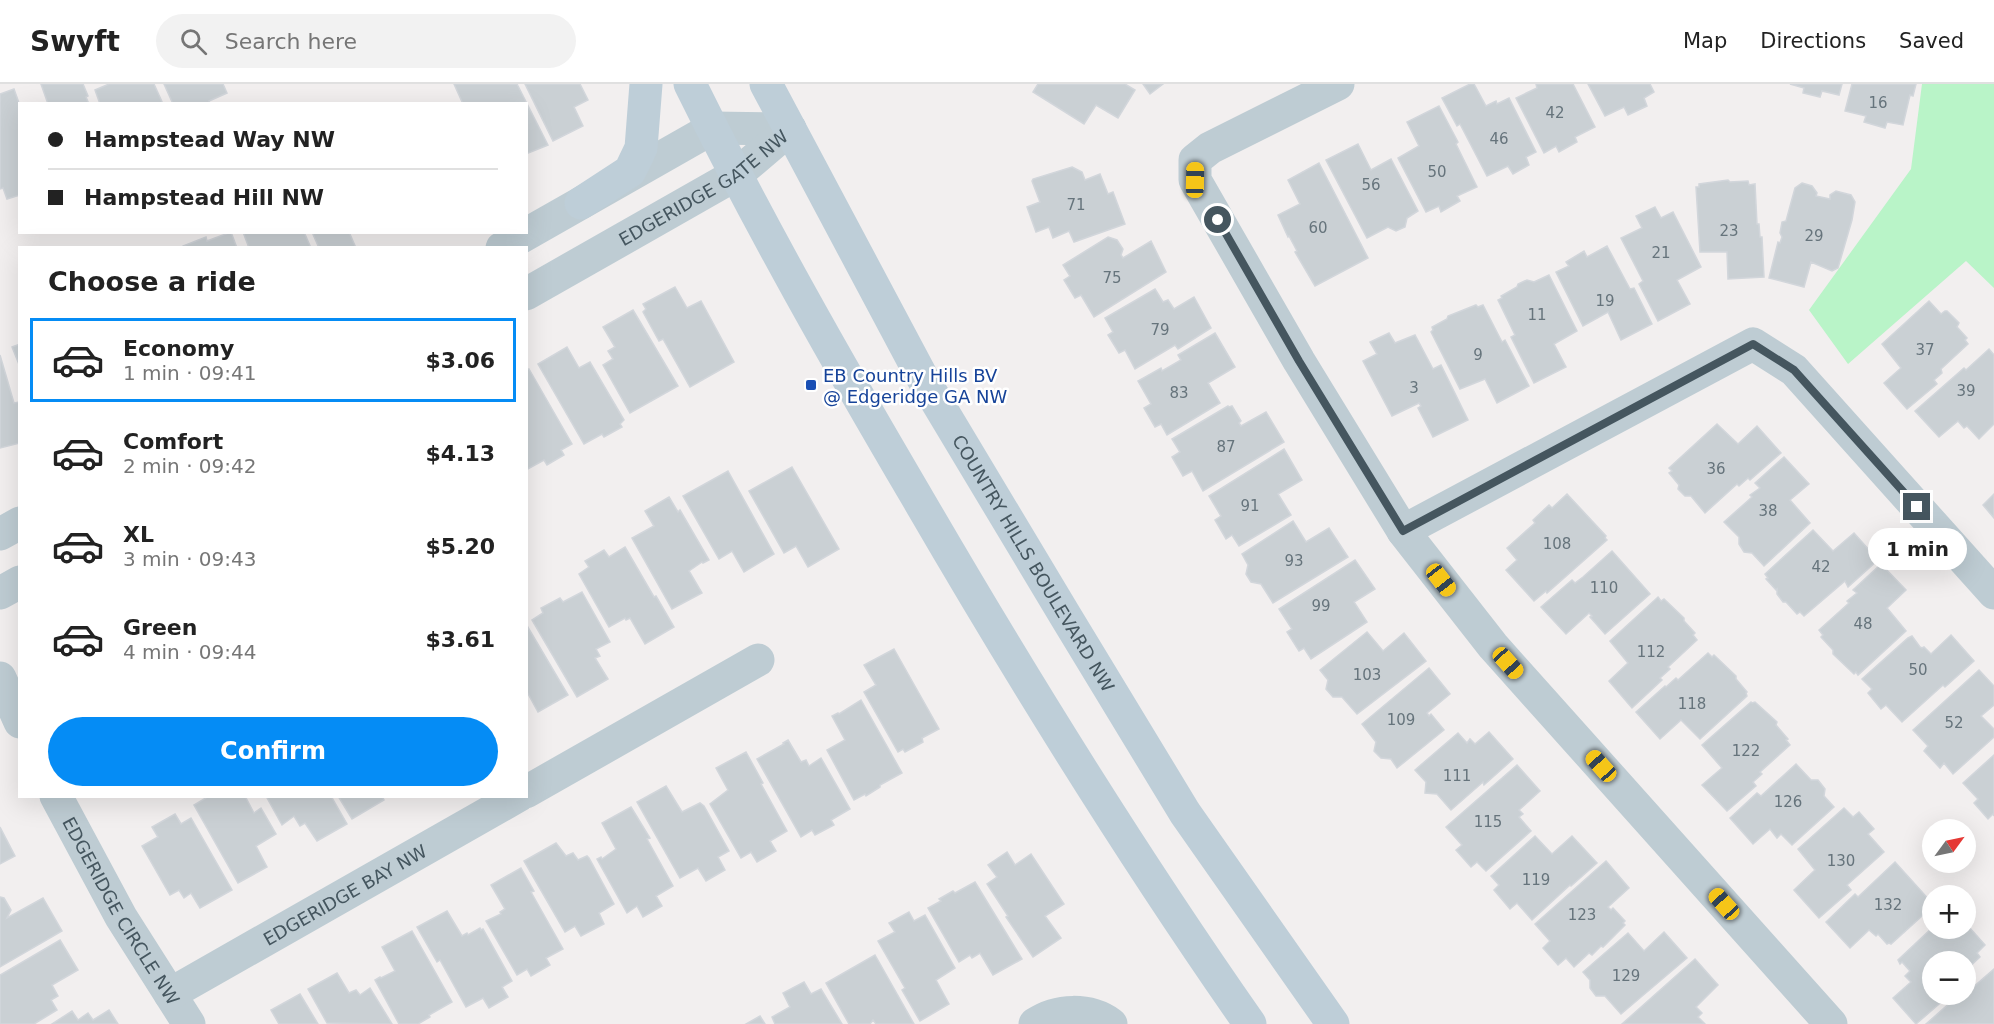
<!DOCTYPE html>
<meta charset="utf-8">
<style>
body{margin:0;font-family:"DejaVu Sans",sans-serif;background:#f2f2f2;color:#222;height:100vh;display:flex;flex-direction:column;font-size:22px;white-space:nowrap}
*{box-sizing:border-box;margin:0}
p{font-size:20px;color:#767676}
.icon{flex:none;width:33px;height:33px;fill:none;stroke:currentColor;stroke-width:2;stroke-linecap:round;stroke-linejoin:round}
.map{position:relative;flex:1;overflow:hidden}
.side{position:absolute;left:18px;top:162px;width:510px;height:552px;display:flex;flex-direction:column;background:#fff;border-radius:0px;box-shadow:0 6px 24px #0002}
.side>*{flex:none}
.guide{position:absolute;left:18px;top:18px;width:510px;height:132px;border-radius:0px;box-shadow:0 6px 24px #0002;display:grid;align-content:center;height:132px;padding:0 30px;background:#fff}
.needle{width:39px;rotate:57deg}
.fabs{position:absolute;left:1922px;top:735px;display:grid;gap:12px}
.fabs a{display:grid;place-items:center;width:54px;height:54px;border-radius:50%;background:#fff;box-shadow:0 6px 24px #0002;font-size:30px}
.end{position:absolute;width:27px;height:27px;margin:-14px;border:8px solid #45565f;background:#fff;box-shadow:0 0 0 3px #fff}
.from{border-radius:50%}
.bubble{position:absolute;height:42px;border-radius:21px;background:#fff;box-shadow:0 6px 24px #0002;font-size:20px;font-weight:800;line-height:42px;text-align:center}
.car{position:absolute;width:18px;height:36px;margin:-18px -9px;border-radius:8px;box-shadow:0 0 4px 2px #0007;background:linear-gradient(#f5c518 24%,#345 0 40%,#f5c518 0 76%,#345 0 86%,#f5c518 0)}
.guide b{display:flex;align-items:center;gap:21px;height:57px;font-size:22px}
.guide b+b{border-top:2px solid #e0e0e0}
.guide i{width:15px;height:15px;background:#222}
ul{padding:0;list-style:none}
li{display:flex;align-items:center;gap:18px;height:84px;margin:0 12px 9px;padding:0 18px;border:3px solid transparent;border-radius:0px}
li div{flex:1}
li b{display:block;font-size:22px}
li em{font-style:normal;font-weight:800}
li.on{border-color:#058cf5}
li>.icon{width:54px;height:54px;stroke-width:1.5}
h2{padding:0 30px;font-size:27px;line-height:72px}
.cta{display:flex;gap:12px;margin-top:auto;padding:12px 30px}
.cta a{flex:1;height:69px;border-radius:36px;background:#058cf5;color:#fff;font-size:24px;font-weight:800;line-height:69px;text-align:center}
header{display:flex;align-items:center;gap:36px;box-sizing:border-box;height:84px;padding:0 30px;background:#fff;border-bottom:2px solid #e0e0e0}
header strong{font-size:28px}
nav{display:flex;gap:33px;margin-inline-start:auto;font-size:21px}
.search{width:420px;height:54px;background:#f2f2f2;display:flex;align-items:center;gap:15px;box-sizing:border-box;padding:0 21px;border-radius:33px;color:#767676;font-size:22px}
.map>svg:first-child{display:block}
</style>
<header>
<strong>Swyft</strong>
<div class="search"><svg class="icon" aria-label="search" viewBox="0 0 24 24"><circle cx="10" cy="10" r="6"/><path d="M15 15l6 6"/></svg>Search here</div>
<nav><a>Map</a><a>Directions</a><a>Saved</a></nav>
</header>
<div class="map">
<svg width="1994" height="940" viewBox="0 0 1994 940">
<rect width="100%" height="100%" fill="#f2efef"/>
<!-- green -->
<polygon fill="#b9f4c8" points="1922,0 1994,0 1994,204 1966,177 1848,280 1809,226 1911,85"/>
<!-- building -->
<g fill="#cad0d4" stroke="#d2d6db" stroke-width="1.5">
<polygon points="41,0 83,0 88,12 86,13 89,20 48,20"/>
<polygon points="109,0 154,0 163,20 100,20 95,6"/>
<polygon points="164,0 223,0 227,9 209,17 210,20 173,20"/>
<polygon points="454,0 517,0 548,61 526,70 526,20 463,20"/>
<polygon points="525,0 580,0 588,16 574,23 583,42 553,57"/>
<polygon points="1125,0 1135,6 1118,34 1096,21 1084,40 1033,8 1038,0"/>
<polygon points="1143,0 1163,0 1150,10"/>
<polygon points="1470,0 1474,0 1486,22 1496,17 1497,20 1509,14 1536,68 1526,73 1529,81 1513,90 1508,82 1487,92 1460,40 1457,42 1442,14"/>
<polygon points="1536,0 1573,0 1595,43 1575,53 1577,58 1559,68 1556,62 1544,69 1516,14 1537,4"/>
<polygon points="1588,0 1650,0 1654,8 1644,14 1647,22 1628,31 1624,23 1605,32"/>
<polygon points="1790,0 1842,0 1839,11 1822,7 1820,13 1803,9 1804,4"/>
<polygon points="1852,0 1916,0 1913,12 1910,11 1903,41 1887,38 1885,44 1864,38 1866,32 1845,27"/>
<polygon points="14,5 20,22 20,111 7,115 3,104 0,105 0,10"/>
<polygon points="1439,22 1458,58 1456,60 1477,103 1457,112 1460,117 1441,128 1439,122 1426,128 1398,74 1419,62 1407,38"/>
<polygon points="1358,60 1371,86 1391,75 1418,127 1407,134 1405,143 1396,147 1388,143 1367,154 1326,76"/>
<polygon points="1319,79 1368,174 1315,202 1295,168 1297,167 1289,152 1288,153 1278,131 1300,120 1288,96"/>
<polygon points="1072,83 1082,88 1085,96 1100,90 1108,110 1113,108 1125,140 1074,158 1069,147 1053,154 1049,143 1036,148 1027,123 1040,118 1032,97 1033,95"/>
<polygon points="1728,96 1730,98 1748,97 1749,101 1755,100 1757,140 1759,140 1760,153 1762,153 1764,193 1728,195 1727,168 1700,168 1696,103 1699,103 1699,100"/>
<polygon points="1802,99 1812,102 1817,109 1816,112 1830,115 1830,111 1836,107 1851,111 1855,118 1852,136 1838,184 1832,187 1811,178 1804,203 1769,194 1778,158 1780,159 1782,153 1780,149 1782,138 1786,137 1795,104"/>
<polygon points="1655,123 1661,134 1673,128 1701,183 1677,196 1690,220 1658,237 1639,200 1643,197 1621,154 1642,144 1636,132"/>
<polygon points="231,148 237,164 183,164 183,162 206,153 207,157"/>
<polygon points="243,148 304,148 311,164 249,164"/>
<polygon points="312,148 349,148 356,164 319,164"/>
<polygon points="1108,153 1117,156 1123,165 1121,171 1123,174 1151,157 1166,188 1094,233 1081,211 1075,214 1064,196 1070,192 1063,181"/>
<polygon points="1607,162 1630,205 1634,204 1652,240 1621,256 1608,228 1583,242 1556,188 1569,182 1566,178 1584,167 1587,173"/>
<polygon points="1549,191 1577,247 1554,260 1566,283 1534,299 1511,253 1515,251 1514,249 1498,216 1502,214 1501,212 1517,203 1518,200 1527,196 1534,198"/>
<polygon points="675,203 687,224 701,217 734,278 690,303 663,255 659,257 643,228 646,225 643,220"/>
<polygon points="1155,205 1163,218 1168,216 1174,225 1194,213 1211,244 1178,265 1175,261 1135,285 1125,266 1119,269 1108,251 1113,248 1105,234"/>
<polygon points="1929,217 1941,230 1945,227 1947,227 1959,239 1957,243 1967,254 1965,256 1968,260 1941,285 1942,289 1934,296 1937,300 1907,325 1884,299 1901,284 1882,260"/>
<polygon points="1476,221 1478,223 1483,221 1502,258 1505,256 1529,302 1497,319 1485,295 1460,305 1431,248 1433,246 1432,243 1447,235 1448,232"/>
<polygon points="633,226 678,302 630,329 603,281 613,275 608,267 615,263 603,243"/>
<polygon points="1215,249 1235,283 1208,299 1220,319 1167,351 1161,340 1155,343 1144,324 1151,320 1138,297 1161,284 1162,287 1181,276 1178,271"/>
<polygon points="1389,249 1395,259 1415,251 1433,285 1441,281 1468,336 1433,353 1418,324 1421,322 1419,319 1392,332 1363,277 1377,270 1370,258"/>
<polygon points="20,260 20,283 12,263"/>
<polygon points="567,263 579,284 590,278 624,336 620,340 622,343 604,353 602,350 584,360 538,280"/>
<polygon points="1989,265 1994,271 1994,340 1979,355 1967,342 1964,344 1958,337 1939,353 1915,327 1964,284 1966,286"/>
<polygon points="0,271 14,319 20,318 20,359 0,364"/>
<polygon points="529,285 572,360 561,366 564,371 547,381 544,376 526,386 526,286"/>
<polygon points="1228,322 1229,323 1232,322 1241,337 1239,339 1241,342 1266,328 1284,358 1203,407 1192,387 1183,392 1172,373 1180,368 1172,355"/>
<polygon points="1717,340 1738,360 1757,342 1781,369 1750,396 1748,394 1739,402 1737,400 1705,429 1691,412 1685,412 1678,405 1679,401 1669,389 1672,387 1669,384"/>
<polygon points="1284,365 1302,396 1278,410 1291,431 1239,462 1232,451 1226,455 1215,436 1221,432 1209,412"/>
<polygon points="1784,373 1809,400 1790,416 1810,439 1764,482 1752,469 1744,468 1739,460 1739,453 1724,438 1752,413 1750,411 1760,404 1755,399"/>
<polygon points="792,383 839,465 808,483 796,462 784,469 749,407"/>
<polygon points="728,387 774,470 744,488 732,467 719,475 683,412"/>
<polygon points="1567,410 1606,452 1605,454 1607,456 1547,509 1546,507 1534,517 1506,486 1517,476 1507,464 1535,439 1533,436 1549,421 1552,424"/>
<polygon points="1994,410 1994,434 1983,421"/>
<polygon points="669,413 678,428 680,426 709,476 703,479 702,478 689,487 702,509 672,525 632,454 654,442 645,427"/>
<polygon points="1293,437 1306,458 1329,444 1348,473 1273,519 1261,500 1251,498 1246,490 1248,481 1242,470"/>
<polygon points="1813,446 1833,467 1854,449 1878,476 1848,503 1845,497 1804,532 1800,528 1797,530 1786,518 1783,518 1777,510 1777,505 1776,506 1766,495 1768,494 1765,490"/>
<polygon points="625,463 654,513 656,512 674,543 645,560 630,534 626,536 625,534 609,543 579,490 589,483 585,477 604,466 609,473"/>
<polygon points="1612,467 1650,510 1605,550 1590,533 1592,532 1589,529 1566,550 1541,523 1572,496 1575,499 1583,493"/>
<polygon points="1355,476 1375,505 1354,518 1367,538 1311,575 1304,564 1299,567 1287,548 1292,545 1279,525"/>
<polygon points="1881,480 1906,506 1887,524 1906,547 1858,591 1856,588 1854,590 1833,570 1833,566 1821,553 1823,551 1819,546 1849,519 1847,517 1857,509 1853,506"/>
<polygon points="582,508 610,558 596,565 600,572 595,574 608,595 577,613 532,536 543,529 541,524 560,514 563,518"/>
<polygon points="1658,513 1661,517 1664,515 1684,534 1684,537 1695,549 1693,551 1697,556 1668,583 1670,585 1660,594 1662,596 1632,624 1609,597 1628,579 1610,557"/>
<polygon points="526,540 568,611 538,628 526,606"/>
<polygon points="1367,548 1383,567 1404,549 1426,577 1357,630 1342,613 1333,613 1326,605 1328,596 1320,586"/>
<polygon points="1951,551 1974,577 1945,603 1943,601 1902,638 1886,621 1881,625 1868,609 1872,605 1862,595 1908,554 1912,552 1920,563 1922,564 1924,563 1931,570"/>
<polygon points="894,565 939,645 922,654 923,658 905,668 903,665 898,668 864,608 876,601 864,581"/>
<polygon points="1708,569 1712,573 1714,571 1736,592 1736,595 1747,608 1746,609 1747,612 1700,655 1681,636 1660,655 1636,628 1665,602 1666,603 1676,594 1678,596"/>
<polygon points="1429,584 1450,610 1427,629 1429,632 1431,630 1444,646 1397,684 1391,675 1381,674 1374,667 1376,658 1362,640"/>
<polygon points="1979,586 1994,602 1994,621 1981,632 1994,645 1994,653 1953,690 1944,679 1940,684 1924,667 1928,662 1913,646"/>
<polygon points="861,616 902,689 880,701 880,703 866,712 865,710 854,716 827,666 845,656 832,632 838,629 839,630"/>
<polygon points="1751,618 1752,619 1755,618 1777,638 1776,641 1788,655 1786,656 1790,661 1760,688 1762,690 1753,698 1756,702 1727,727 1702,701 1722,684 1702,661"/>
<polygon points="1489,648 1513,675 1484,701 1483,698 1451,726 1437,710 1425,709 1426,698 1415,686 1458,649 1467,659 1470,655 1475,660"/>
<polygon points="788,656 801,678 806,676 809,682 821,674 850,725 831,736 834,741 815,751 812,746 801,753 757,675 784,660 783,659"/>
<polygon points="746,668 763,699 761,700 787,747 770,757 776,767 757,778 751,768 741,774 710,720 728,706 716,684"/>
<polygon points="1994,671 1994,732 1993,730 1988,735 1974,719 1978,715 1963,699"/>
<polygon points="1796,680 1811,696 1818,696 1825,705 1824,712 1834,723 1792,761 1781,750 1777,754 1770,745 1753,760 1730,734 1757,709 1761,712"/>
<polygon points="1517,681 1540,707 1519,726 1523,730 1519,733 1531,747 1486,787 1477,778 1471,783 1456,766 1462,761 1446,743"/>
<polygon points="666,702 682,728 700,719 704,722 729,767 718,773 725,786 706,797 698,784 680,794 637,718"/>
<polygon points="209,712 245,712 254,729 261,724 276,750 256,762 267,783 238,799 194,721"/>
<polygon points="266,712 331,712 347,740 317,757 305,739 300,742 294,732 282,741"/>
<polygon points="338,712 382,712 384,716 352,735"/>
<polygon points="631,723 650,754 647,755 673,802 656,812 662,822 643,833 637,822 627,829 597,775 601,773 602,775 616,765 602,739"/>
<polygon points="1844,724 1853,733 1859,728 1874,745 1868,750 1884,768 1847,801 1851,806 1819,834 1794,806 1815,786 1798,765"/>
<polygon points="175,730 181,740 191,734 232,806 200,824 191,809 184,814 179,806 170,811 142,762 158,753 152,743"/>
<polygon points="0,743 15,772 0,780"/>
<polygon points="1535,752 1552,770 1572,752 1597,779 1571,802 1570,801 1532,836 1517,819 1510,825 1494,806 1499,801 1491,792"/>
<polygon points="556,759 566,772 573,769 578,776 587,772 589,774 614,820 599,829 604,840 581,852 575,842 565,848 524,777"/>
<polygon points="1007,768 1015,781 1031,770 1064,820 1045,832 1061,854 1033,873 1006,833 1008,832 987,800 997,793 988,781"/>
<polygon points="1606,777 1629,804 1608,823 1611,826 1613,824 1625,837 1623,839 1625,841 1603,863 1601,862 1592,871 1589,869 1574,883 1566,874 1558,881 1543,864 1550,857 1535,840"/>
<polygon points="1895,778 1932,819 1932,823 1891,860 1889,859 1887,860 1878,850 1876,852 1869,846 1850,864 1826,838 1855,810 1858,813"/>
<polygon points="521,784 534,807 531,808 563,865 546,874 550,881 531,892 527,885 517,891 486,837 501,830 500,828 505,825 491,801"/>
<polygon points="975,798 1022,875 993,891 980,869 972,874 970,871 959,878 928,824 941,817 939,815 953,807 955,809"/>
<polygon points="0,813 4,814 11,826 7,834 43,814 62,847 0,883"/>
<polygon points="447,827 462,852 467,849 468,851 480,844 481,846 483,845 512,897 502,903 508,913 489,924 483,914 466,923 440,876 437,878 417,843"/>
<polygon points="909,828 914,837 925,831 955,884 936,896 949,920 920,937 902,906 905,904 878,857 895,848 889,839"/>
<polygon points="1969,843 1985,861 1977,869 1980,873 1965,887 1965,878 1932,878 1932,910 1942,910 1946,914 1916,940 1893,914 1911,898 1905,892 1910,887 1902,878 1900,880 1898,876 1932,844 1954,844 1960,850"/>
<polygon points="412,847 452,918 429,931 430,933 418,940 399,940 375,896 380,893 381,894 395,887 382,863"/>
<polygon points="1664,848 1687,874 1621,930 1605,912 1596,912 1590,904 1590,896 1583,888 1628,849 1644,867"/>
<polygon points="60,856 78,886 52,901 58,912 51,916 57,926 34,940 0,940 0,891"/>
<polygon points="875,871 914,940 876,940 873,936 870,940 849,940 826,899"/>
<polygon points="1695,875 1718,901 1696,923 1702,929 1698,933 1705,940 1622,940"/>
<polygon points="1994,885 1994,940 1926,940 1951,918 1953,919 1962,910 1964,911"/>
<polygon points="337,889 349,909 356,906 360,911 370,904 392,940 327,939 308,905"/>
<polygon points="804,898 811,910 821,905 842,940 775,940 772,933 790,923 783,909"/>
<polygon points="300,910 318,940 279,940 271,926"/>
<polygon points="109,926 118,940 52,940 72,927 78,936 88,929 93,936"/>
<polygon points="760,932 765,940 746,940"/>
</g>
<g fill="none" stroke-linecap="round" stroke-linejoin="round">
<!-- minor -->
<g stroke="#beccd3" stroke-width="33">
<polyline points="1338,0 1210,64 1195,76 1195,96 1299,277 1403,447 1493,562 1831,940"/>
<polyline points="502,164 713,44 790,45"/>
<path id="s1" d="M526 210 737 90 790 45"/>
<polyline points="1403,447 1753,260 1794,286 1994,509"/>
<polyline points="0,450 20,439"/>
<polyline points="0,509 20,498"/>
<polyline points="0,594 20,638"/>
<polyline points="526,708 758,576"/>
<path id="s2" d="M56 712 121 833 189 940"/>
<path id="s3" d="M170 910 518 712"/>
<path d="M1035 940C1057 925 1089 924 1111 940"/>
</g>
<!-- secondary -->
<g stroke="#beced8" stroke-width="33">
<path d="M690 0C760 142 838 279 918 415 1022 594 1131 770 1250 940"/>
<path id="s4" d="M766 0 922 293 1066 533 1185 729 1333 940"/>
<polyline points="581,119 630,87 641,64 646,0"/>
</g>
</g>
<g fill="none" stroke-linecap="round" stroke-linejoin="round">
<!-- route -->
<polyline stroke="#45565f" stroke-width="8" points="1218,136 1299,277 1403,447 1753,260 1794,286 1917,423"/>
</g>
<!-- markers -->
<rect fill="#1a4fb4" stroke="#fff" stroke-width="2" x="805" y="295" width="12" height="12" rx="3"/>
<g text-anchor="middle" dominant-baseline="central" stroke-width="5" stroke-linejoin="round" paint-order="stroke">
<!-- number labels -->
<g font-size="15" fill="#66747c">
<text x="1878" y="19">16</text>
<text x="1555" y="29">42</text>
<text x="1499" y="55">46</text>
<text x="1437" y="88">50</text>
<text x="1371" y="101">56</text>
<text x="1076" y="121">71</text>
<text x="1318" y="144">60</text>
<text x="1729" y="147">23</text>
<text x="1814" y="152">29</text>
<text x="1661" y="169">21</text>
<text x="1112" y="194">75</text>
<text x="1605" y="217">19</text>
<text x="1537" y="231">11</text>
<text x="1160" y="246">79</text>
<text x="1925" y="266">37</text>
<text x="1478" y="271">9</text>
<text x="1414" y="304">3</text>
<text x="1966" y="307">39</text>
<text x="1179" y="309">83</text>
<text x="1226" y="363">87</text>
<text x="1716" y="385">36</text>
<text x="1250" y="422">91</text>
<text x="1768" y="427">38</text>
<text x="1557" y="460">108</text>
<text x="1294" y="477">93</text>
<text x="1821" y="483">42</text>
<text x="1604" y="504">110</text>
<text x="1321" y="522">99</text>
<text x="1863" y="540">48</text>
<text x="1651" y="568">112</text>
<text x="1918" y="586">50</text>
<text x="1367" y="591">103</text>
<text x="1692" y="620">118</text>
<text x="1401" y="636">109</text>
<text x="1954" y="639">52</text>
<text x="1746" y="667">122</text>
<text x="1457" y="692">111</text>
<text x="1788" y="718">126</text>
<text x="1488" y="738">115</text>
<text x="1841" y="777">130</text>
<text x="1536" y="796">119</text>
<text x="1888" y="821">132</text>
<text x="1582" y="831">123</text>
<text x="1626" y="892">129</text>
</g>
<!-- street labels -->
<g font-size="18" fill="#45565f" stroke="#fff">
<text stroke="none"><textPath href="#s1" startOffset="207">EDGERIDGE GATE NW</textPath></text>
<text stroke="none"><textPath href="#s4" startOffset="549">COUNTRY HILLS BOULEVARD NW</textPath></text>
<text stroke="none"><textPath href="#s3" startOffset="201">EDGERIDGE BAY NW</textPath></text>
<text stroke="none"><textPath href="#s2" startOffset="132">EDGERIDGE CIRCLE NW</textPath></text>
</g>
<!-- transit labels -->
<g font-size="18" fill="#164399" stroke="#fff" text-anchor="start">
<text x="823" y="291">EB Country Hills BV<tspan x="823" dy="21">@ Edgeridge GA NW</tspan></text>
</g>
</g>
</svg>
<div class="fabs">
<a><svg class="needle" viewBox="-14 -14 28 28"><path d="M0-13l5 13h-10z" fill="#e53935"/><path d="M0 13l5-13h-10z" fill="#767676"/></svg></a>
<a>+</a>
<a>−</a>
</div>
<i class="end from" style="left:1218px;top:136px"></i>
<i class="end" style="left:1917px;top:423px"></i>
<div class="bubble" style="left:1868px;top:444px;width:99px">1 min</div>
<i class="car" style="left:1195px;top:96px;rotate:1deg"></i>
<i class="car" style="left:1441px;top:496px;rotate:142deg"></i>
<i class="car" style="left:1508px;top:579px;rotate:138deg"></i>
<i class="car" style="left:1601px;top:682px;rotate:318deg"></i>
<i class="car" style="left:1724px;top:820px;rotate:318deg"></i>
<div class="guide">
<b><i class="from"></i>Hampstead Way NW</b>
<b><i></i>Hampstead Hill NW</b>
</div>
<section class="side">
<h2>Choose a ride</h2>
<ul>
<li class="on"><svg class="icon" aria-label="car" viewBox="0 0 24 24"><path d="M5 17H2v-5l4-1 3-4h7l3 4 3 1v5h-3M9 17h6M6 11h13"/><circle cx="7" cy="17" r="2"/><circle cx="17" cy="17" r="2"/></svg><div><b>Economy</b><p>1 min · 09:41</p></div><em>$3.06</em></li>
<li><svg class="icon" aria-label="car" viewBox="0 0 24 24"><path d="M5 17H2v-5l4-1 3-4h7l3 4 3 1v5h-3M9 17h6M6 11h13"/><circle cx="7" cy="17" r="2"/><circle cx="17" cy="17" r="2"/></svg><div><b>Comfort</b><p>2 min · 09:42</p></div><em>$4.13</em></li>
<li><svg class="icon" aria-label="car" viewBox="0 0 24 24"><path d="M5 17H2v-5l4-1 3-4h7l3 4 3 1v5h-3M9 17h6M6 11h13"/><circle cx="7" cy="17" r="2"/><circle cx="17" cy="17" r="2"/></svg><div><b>XL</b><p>3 min · 09:43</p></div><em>$5.20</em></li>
<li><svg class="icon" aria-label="car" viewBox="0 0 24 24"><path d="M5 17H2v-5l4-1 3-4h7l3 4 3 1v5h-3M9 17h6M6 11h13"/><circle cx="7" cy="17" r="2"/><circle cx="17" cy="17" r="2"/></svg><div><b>Green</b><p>4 min · 09:44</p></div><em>$3.61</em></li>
</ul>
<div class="cta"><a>Confirm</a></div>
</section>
</div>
